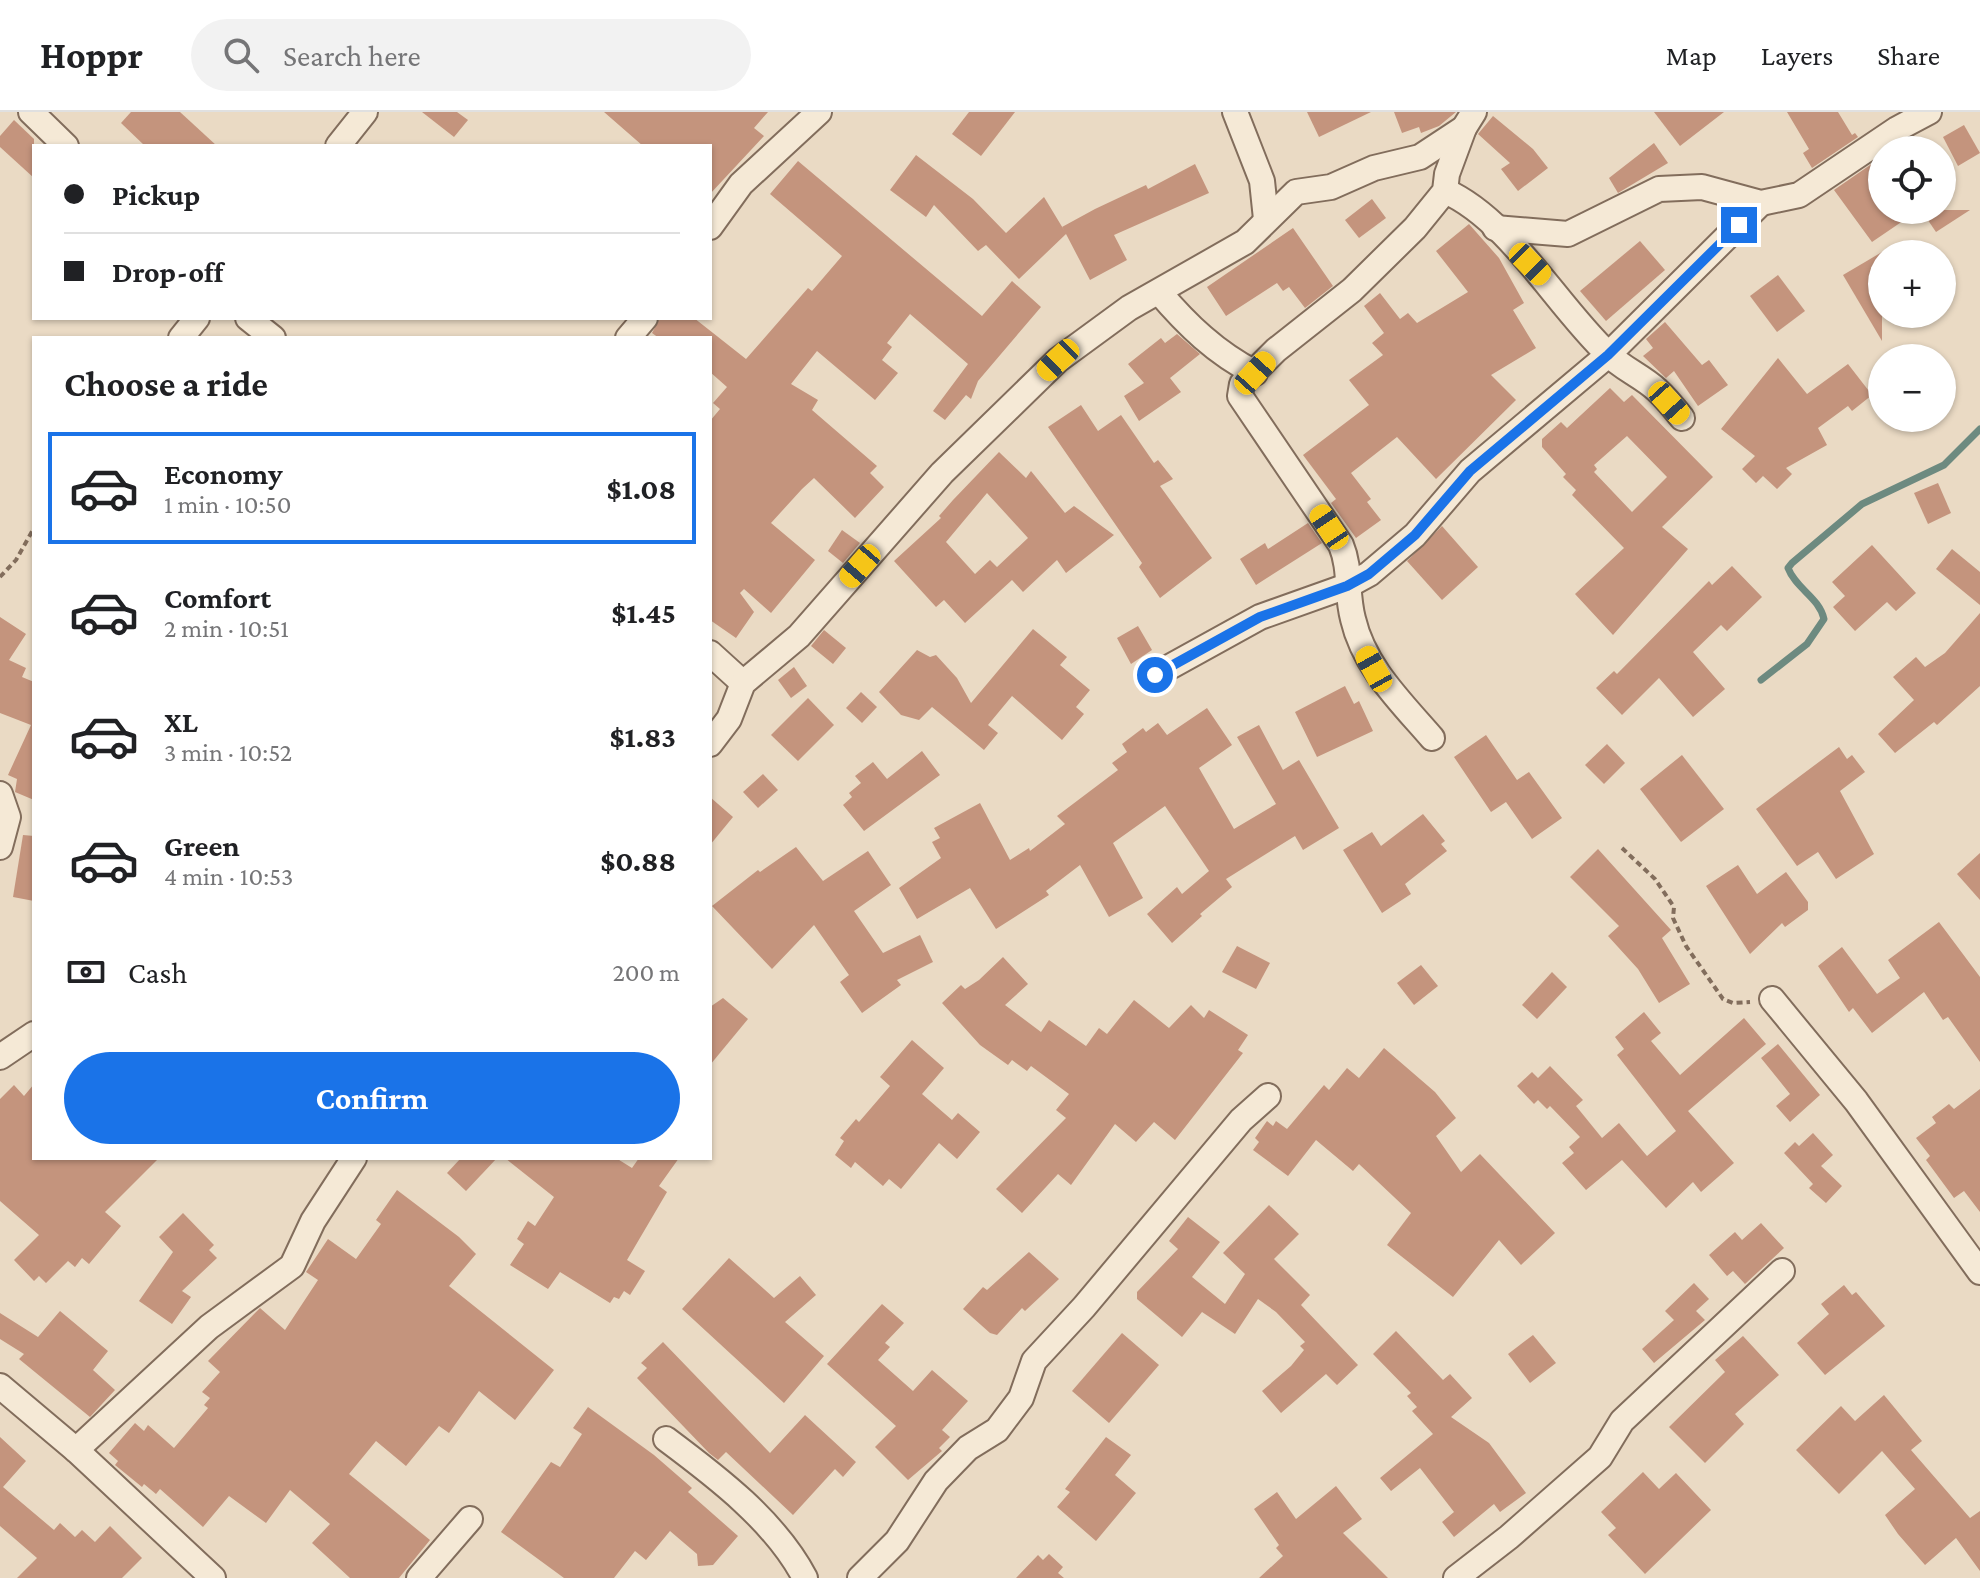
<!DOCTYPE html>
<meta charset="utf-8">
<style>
body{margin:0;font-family:"Crimson Pro",serif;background:#f2f2f2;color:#202124;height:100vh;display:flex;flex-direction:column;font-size:30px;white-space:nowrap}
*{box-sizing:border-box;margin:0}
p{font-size:26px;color:#757577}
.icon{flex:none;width:44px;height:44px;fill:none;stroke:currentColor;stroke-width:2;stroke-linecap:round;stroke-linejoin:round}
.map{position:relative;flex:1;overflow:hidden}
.panel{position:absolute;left:32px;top:224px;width:680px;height:824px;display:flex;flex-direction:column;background:#fff;border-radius:0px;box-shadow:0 2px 6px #0004}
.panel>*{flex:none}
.banner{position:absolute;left:32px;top:32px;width:680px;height:176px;border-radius:0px;box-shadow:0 2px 6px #0004;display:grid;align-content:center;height:176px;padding:0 32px;background:#fff}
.buttons{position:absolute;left:1868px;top:24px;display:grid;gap:16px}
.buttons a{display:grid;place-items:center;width:88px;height:88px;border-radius:50%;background:#fff;box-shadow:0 2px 6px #0004;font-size:40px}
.end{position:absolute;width:36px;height:36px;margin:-18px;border:10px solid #1a73e8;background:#fff;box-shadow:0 0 0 4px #fff}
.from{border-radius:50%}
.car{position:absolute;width:24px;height:48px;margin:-24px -12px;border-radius:10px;box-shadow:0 0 6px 2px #0007;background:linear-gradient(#f5c518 24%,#345 0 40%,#f5c518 0 76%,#345 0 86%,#f5c518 0)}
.banner b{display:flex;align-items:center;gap:28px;height:76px;font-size:30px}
.banner b+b{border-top:2px solid #e0e0e0}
.banner i{width:20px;height:20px;background:#202124}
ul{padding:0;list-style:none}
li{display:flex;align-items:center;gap:24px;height:112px;margin:0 16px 12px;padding:0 16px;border:4px solid transparent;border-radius:0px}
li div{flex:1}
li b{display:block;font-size:30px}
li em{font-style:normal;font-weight:700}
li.active{border-color:#1a73e8}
li>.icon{width:72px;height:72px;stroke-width:1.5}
h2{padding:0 32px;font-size:36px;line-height:96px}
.pay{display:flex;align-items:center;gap:20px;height:88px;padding:0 32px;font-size:30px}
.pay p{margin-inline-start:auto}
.cta{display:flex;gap:16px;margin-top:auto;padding:16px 32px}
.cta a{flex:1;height:92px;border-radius:48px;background:#1a73e8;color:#fff;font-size:32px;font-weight:700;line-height:92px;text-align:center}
header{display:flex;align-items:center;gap:48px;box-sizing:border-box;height:112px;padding:0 40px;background:#fff;border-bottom:2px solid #e0e0e0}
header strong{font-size:38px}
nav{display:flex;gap:44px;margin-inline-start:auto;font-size:28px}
.search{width:560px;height:72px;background:#f2f2f2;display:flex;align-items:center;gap:20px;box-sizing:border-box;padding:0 28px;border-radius:44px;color:#757577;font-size:30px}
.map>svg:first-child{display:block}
</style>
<header>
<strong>Hoppr</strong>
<div class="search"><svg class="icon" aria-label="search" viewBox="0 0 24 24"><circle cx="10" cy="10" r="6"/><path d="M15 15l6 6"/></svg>Search here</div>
<nav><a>Map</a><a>Layers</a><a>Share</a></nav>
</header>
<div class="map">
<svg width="1980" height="1466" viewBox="0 0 1980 1466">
<rect width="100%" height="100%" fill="#eadac4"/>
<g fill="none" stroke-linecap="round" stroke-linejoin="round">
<!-- stream -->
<path stroke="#6d8a80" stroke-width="7" d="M1761 568 1807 532 1824 507C1819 485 1796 477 1788 456L1792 451 1862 392 1944 353 1980 317"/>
</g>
<!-- building -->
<g fill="#c4947d" fill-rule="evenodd">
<polygon points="131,0 180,0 217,34 145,34 121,11"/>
<polygon points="422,0 457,0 468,8 454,25"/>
<polygon points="604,0 768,0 754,16 764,24 710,82 710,34 643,34"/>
<polygon points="969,0 1015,0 981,44 952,22"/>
<polygon points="1307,0 1371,0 1319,25"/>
<polygon points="1394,0 1456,0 1439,14 1421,21 1419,15 1402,21"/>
<polygon points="1654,0 1724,0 1680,34"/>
<polygon points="1787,0 1838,0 1852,23 1855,21 1858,25 1812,56 1803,41 1809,37"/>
<polygon points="1493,4 1533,37 1548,56 1518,79 1501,57 1510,51 1478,22"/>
<polygon points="14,8 34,27 34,66 0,35 0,24"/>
<polygon points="1964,13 1980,41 1958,54 1943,25"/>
<polygon points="1654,31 1668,51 1618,81 1609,66"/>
<polygon points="916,43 973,87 1006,121 1044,85 1064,118 1062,115 1095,97 1146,73 1148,77 1195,52 1209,81 1114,123 1127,148 1090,168 1066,122 1019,167 986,133 978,139 934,93 926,105 890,78"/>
<polygon points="798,49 982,204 1012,169 1041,195 978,269 971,287 966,283 945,308 933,299 968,252 910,202 887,231 892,235 882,248 898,261 875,288 817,239 791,272 818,288 812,298 877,354 870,361 884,375 855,406 814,366 802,377 771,411 815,448 771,501 744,477 740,481 754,500 736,526 710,508 710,309 720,297 713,291 727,275 710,260 710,226 659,226 652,221 660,206 694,206 746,247 808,176 812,179 842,144 770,82"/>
<polygon points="1873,51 1882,66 1882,98 1919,98 1872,130 1834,78"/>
<polygon points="1372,87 1386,106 1359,126 1345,108"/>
<polygon points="1921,98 1970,98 1936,120"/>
<polygon points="1469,112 1499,146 1524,191 1513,198 1536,236 1491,263 1516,288 1436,367 1397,325 1351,361 1371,387 1367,390 1381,408 1356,426 1331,391 1336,387 1303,343 1369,293 1349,268 1383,243 1372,231 1384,221 1364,194 1380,181 1400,207 1408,201 1417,211 1468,180 1436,139"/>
<polygon points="1293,116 1333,174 1305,196 1289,175 1283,179 1277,171 1226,204 1207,175"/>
<polygon points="1640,129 1665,158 1606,209 1580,179"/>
<polygon points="1882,140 1882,229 1843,163"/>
<polygon points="1778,163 1805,199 1777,220 1750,184"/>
<polygon points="1665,210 1702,253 1709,248 1728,273 1698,294 1674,259 1666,266 1643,244 1653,236 1646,227"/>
<polygon points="1177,222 1200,242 1170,266 1181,280 1139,309 1124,284 1144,271 1128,252 1161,226 1165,231"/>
<polygon points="1778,246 1807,282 1848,252 1872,283 1852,299 1848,294 1818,316 1827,333 1786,356 1792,362 1777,377 1763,364 1756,371 1742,357 1755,344 1721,317"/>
<path d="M1610 276 1624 290 1632 283 1713 365 1662 415 1688 437 1613 523 1575 482 1624 436 1572 383 1576 378 1563 365 1566 362 1542 335V327L1561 310 1567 316ZM1627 324 1667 365 1632 400 1594 360 1597 357 1594 353Z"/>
<polygon points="1081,293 1098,319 1121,303 1154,351 1158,348 1173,367 1160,374 1212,446 1160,486 1139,455 1142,451 1048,315"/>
<path d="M999 340 1026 366 1031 359 1065 401 1074 394 1114 423 1066 461 1057 448 1023 480 1012 468 965 511 944 488 936 495 894 449 941 406 939 404 953 388ZM987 381 1028 426 997 455 990 448 975 462 946 430Z"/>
<polygon points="1938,371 1951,401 1928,412 1914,381"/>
<polygon points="1308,411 1322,431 1256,473 1240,447 1265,431 1268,437"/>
<polygon points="1442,414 1478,455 1442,488 1407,449"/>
<polygon points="842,418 860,431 843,451 828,439"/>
<polygon points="1872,433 1916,481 1896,499 1887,490 1855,519 1833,495 1845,484 1832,470"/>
<polygon points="1952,437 1980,460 1980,493 1936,457"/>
<polygon points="1732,454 1762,485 1727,519 1721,513 1693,540 1725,577 1693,605 1659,566 1622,603 1596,576 1614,559 1617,562 1709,469 1712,473"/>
<polygon points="1980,501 1980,574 1937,613 1934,610 1895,641 1878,622 1914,588 1893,565 1916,545 1925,555 1945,541"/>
<polygon points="0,505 26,522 9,548 26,556 22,565 34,570 34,688 15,680 17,667 8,663 31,613 0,601"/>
<polygon points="1138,514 1152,538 1131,552 1117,526"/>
<polygon points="1033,517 1067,545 1060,553 1090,578 1076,595 1084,602 1062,628 1012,584 988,613 998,621 984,638 932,595 919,608 901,603 879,580 917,538 930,545 936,543 957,566 971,591"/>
<polygon points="824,518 846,536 833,552 811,534"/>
<polygon points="794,555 807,574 791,586 778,568"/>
<polygon points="1345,574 1354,592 1359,589 1373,619 1317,645 1295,600"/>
<polygon points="861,580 877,595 862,611 846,596"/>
<polygon points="808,586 834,613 798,649 771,623"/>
<polygon points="1207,596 1232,633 1199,656 1234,717 1276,692 1237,625 1259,613 1283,658 1299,648 1339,716 1303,738 1295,724 1226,767 1232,775 1200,802 1202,804 1172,831 1147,802 1177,775 1182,782 1209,759 1165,694 1113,731 1143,786 1109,805 1080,753 1046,779 1049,783 996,817 970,776 917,807 899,776 941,746 932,730 940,726 934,716 980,691 1010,748 1029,736 1030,739 1065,712 1057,704 1118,658 1112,651 1127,640 1122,632 1143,616 1146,620 1158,611 1167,623"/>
<polygon points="1486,623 1517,668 1529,660 1562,706 1532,727 1506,690 1491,700 1454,645"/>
<polygon points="1607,632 1625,651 1604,672 1585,653"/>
<polygon points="1839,635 1847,647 1852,643 1865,660 1840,679 1874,742 1836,767 1818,740 1797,754 1756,697"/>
<polygon points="922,639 940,663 864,719 843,693 852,685 849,681 861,671 855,664 873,650 887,667"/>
<polygon points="1682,643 1724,697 1681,730 1640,677"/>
<polygon points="763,662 778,678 758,696 743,680"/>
<polygon points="710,685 733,705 710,733"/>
<polygon points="1423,702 1445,729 1441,732 1447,739 1405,772 1411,782 1382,801 1343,738 1372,720 1381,734"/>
<polygon points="23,723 34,724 34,789 13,785"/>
<polygon points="796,735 823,769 868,739 891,773 854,799 883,841 920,823 933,850 897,868 901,873 862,901 840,870 849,863 814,813 772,857 712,794 758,758 760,760"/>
<polygon points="1598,737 1671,818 1662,826 1690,872 1659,891 1638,857 1608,824 1619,814 1570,765"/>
<polygon points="1980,741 1980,788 1957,762"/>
<polygon points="1738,753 1757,782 1786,760 1808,790 1808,798 1785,815 1782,811 1750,842 1706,774"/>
<polygon points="1939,810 1980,865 1980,950 1948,905 1943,908 1924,880 1872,921 1853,896 1849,900 1818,854 1842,835 1877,882 1900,866 1888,848"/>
<polygon points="1237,834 1270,851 1256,877 1222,860"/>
<polygon points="1003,845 1028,872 1005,893 1041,920 1049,908 1086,934 1099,916 1107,922 1134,888 1169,916 1191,893 1204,906 1209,898 1248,923 1238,938 1243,941 1175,1028 1154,1010 1136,1030 1115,1012 1071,1073 1058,1062 1022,1101 996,1077 1066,1006 1056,998 1069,982 1031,954 1027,959 1012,948 1008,953 980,933 942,891 961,873 965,877 979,868"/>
<polygon points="1421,853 1438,874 1414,893 1397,871"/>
<polygon points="1552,860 1567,875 1537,907 1522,893"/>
<polygon points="723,886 748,907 710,953 710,895"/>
<polygon points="1644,900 1661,921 1651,929 1680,963 1744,906 1766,932 1688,999 1734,1051 1701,1080 1693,1070 1666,1096 1622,1048 1586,1078 1562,1051 1574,1041 1569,1035 1580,1025 1550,994 1547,997 1538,988 1534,992 1517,974 1532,960 1538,966 1550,954 1583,988 1576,994 1602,1026 1619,1011 1647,1044 1676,1019 1617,943 1624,937 1615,925"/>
<polygon points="912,928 944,956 922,982 952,1008 958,1001 980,1020 957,1047 939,1031 901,1077 889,1067 883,1074 855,1050 851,1056 835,1043 844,1029 840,1026 856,1007 859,1010 890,974 880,965"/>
<polygon points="1778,932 1820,983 1790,1010 1776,994 1790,982 1761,946"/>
<polygon points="1384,936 1435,980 1456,1006 1436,1024 1461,1060 1480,1042 1555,1121 1521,1153 1499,1128 1453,1185 1387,1133 1411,1101 1359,1052 1353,1059 1316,1028 1288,1064 1253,1038 1259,1030 1255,1026 1267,1009 1273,1014 1276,1009 1287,1017 1324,973 1329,978 1347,956 1359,966"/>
<polygon points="34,972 34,1046 159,1046 105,1100 121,1114 89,1152 82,1146 75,1155 68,1149 46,1171 39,1164 34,1169 14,1148 39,1123 0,1089 0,987 14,973 24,984"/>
<polygon points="1980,977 1980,1100 1964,1079 1954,1086 1926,1048 1930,1044 1916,1026 1936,1011 1932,1005 1949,992 1954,997"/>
<polygon points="1813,1021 1833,1043 1821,1054 1842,1074 1826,1091 1809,1076 1813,1072 1784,1041 1795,1030 1799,1034"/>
<polygon points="461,1046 497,1046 466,1079 447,1061"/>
<polygon points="505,1046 616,1046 632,1056 639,1046 679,1046 659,1074 667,1080 627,1148 645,1159 630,1183 624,1179 619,1187 614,1185 610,1191 560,1160 548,1177 510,1153 524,1132 517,1127 528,1109 535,1114 554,1085"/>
<polygon points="397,1078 459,1125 476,1142 449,1174 554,1258 515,1308 479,1279 449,1321 439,1314 406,1354 376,1329 349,1362 430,1428 399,1466 350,1466 312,1431 330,1412 290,1378 266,1411 229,1384 203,1415 160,1377 156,1382 144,1372 142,1375 115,1353 118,1349 109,1341 135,1311 144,1319 148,1313 174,1336 208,1296 204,1293 210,1286 202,1280 220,1260 208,1249 260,1196 285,1218 318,1168 306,1160 328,1127 356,1147 381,1112 376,1108"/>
<polygon points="1269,1093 1299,1122 1274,1147 1310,1183 1301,1193 1358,1253 1337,1273 1326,1262 1281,1301 1262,1279 1291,1254 1304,1238 1300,1234 1305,1230 1276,1200 1258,1187 1235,1222 1202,1200 1182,1225 1137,1187 1137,1180 1178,1137 1169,1129 1188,1105 1220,1130 1192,1165 1225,1192 1245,1162 1223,1141"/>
<polygon points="183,1101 214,1133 209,1138 217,1146 182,1179 191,1185 172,1212 139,1189 173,1140 159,1125"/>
<polygon points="1761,1111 1784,1136 1745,1172 1733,1159 1727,1164 1709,1143 1735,1120 1742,1128"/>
<polygon points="1029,1140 1059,1167 1025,1199 1022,1196 997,1223 990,1221 963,1197 983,1175 987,1178"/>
<polygon points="729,1146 774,1186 800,1164 816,1183 785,1210 824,1244 784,1291 682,1197"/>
<polygon points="1694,1171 1709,1187 1696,1199 1705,1208 1654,1251 1642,1237 1674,1208 1665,1199"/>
<polygon points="1844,1173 1852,1183 1856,1180 1885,1214 1825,1263 1797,1231 1829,1202 1821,1192"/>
<polygon points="882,1192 904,1211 885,1231 890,1235 878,1248 913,1279 932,1258 968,1289 942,1318 950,1325 939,1336 942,1339 908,1368 875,1335 896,1314 827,1252"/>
<polygon points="60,1199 108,1239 93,1258 115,1278 90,1305 19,1247 24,1242 0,1227 0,1201 38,1225"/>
<polygon points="1396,1219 1443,1268 1450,1262 1472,1286 1451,1305 1489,1331 1526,1381 1500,1400 1494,1392 1454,1425 1442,1410 1454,1400 1420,1356 1391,1379 1380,1366 1433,1322 1412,1299 1417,1295 1407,1284 1411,1281 1373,1242"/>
<polygon points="1122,1221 1159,1253 1109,1311 1072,1279"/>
<polygon points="1533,1223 1556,1251 1530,1271 1508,1242"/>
<polygon points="1743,1224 1779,1263 1735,1302 1744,1312 1705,1351 1669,1315 1725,1260 1715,1248"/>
<polygon points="663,1230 770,1341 805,1303 856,1350 843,1365 835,1357 793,1403 726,1340 718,1348 709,1341 637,1266 647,1256 641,1251"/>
<polygon points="1884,1283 1922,1329 1911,1338 1970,1406 1980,1399 1980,1459 1956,1426 1925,1453 1898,1422 1885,1403 1915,1377 1882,1339 1839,1382 1796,1338 1841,1294 1855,1309"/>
<polygon points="588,1295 654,1343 692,1376 688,1380 738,1424 713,1453 698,1454 697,1442 670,1419 646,1448 635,1439 614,1466 564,1466 501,1420 551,1350 560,1355 582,1322 573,1316"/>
<polygon points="0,1325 26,1349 3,1375 54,1418 60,1411 75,1425 82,1418 95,1430 110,1414 142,1446 122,1466 17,1466 37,1446 0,1414"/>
<polygon points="1106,1325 1131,1343 1115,1363 1136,1381 1096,1429 1057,1395 1070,1380 1065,1377"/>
<polygon points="1643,1360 1659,1377 1676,1361 1711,1398 1645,1462 1608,1423 1616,1416 1601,1400"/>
<polygon points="1336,1374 1362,1407 1343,1421 1388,1466 1259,1466 1283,1444 1276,1436 1279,1433 1254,1397 1277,1380 1296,1407"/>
<polygon points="1049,1442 1063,1455 1058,1461 1064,1466 1016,1466 1038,1443 1043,1448"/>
</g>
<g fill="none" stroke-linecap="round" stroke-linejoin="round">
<!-- minor casing -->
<g stroke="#826d5c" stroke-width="28">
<g id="minor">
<polyline points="31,0 66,34"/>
<polyline points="1235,0 1262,69 1266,107"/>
<polyline points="338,34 365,0"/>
<path d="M1445 79C1509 107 1557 194 1607 241 1621 256 1642 264 1657 278 1666 286 1674 296 1682 306"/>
<polyline points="710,115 741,72 819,0"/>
<polyline points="1495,116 1568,122 1659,77 1702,75 1761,91 1799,83 1897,17 1929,0"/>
<path d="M1159 180C1187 213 1216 241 1255 261"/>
<polyline points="248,206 273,226"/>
<polyline points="181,226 197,206"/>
<polyline points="628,226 645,206"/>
<polyline points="710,541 743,571"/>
<polyline points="1155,563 1260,505 1347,474 1369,462 1415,423 1470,359 1608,243 1761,91"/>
<path d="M1432 626C1401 590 1364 555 1353 507 1346 481 1351 457 1341 433L1240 284 1242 272 1276 238 1352 178 1415 116 1445 79 1447 62 1464 16"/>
<polyline points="710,632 729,607 743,571 799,524 942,361 1058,248 1129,196 1245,130 1296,80 1331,75 1374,56 1420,45 1464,16 1474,0"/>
<polyline points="0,682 8,705 0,735"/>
<polyline points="1772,887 1856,989 1980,1160"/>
<polyline points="0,945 34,922"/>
<polyline points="0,1274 76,1338 213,1466"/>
<path d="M666 1327C717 1365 775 1409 805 1466"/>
<polyline points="76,1338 209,1215 292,1154 313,1109 354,1046"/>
<polyline points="419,1466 470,1407"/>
<polyline points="860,1466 897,1429 936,1369 968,1336 997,1318 1021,1286 1034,1249 1084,1195 1241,1008 1268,984"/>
<polyline points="1456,1466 1509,1425 1600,1345 1622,1309 1782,1159"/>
</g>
</g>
<!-- path -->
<g stroke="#826d5c" stroke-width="4" stroke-dasharray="6 4" stroke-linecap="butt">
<polyline points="0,465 16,448 34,416"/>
<polyline points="1622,736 1655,767 1674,795 1673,806 1686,834 1723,887 1733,891 1750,890"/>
</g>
<!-- minor -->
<use href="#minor" stroke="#f5e9d6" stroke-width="24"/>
</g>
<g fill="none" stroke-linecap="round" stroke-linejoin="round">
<!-- route -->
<polyline stroke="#1a73e8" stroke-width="10" points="1155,563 1260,505 1347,474 1369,462 1415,423 1470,359 1608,243 1739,113"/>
</g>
</svg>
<div class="buttons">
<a><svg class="icon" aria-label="locate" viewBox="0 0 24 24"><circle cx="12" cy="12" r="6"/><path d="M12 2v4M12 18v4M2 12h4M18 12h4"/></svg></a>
<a>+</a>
<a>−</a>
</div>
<i class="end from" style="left:1155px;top:563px"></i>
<i class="end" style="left:1739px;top:113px"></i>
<i class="car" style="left:1530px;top:152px;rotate:135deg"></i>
<i class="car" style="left:1058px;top:248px;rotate:226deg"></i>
<i class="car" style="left:1255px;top:261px;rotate:42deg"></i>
<i class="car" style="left:1669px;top:291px;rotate:138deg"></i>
<i class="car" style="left:1329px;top:415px;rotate:326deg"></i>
<i class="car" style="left:860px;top:454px;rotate:221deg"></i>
<i class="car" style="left:1374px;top:557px;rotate:331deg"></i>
<div class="banner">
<b><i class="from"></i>Pickup</b>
<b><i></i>Drop-off</b>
</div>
<section class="panel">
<h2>Choose a ride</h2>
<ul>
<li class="active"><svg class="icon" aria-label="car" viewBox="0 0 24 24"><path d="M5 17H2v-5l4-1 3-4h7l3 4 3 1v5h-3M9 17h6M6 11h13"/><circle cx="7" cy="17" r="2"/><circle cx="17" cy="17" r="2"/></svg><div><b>Economy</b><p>1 min · 10:50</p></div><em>$1.08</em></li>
<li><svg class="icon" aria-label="car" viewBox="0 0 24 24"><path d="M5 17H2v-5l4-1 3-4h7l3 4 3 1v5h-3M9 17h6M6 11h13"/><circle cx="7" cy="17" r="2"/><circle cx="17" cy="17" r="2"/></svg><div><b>Comfort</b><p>2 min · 10:51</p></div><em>$1.45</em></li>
<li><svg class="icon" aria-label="car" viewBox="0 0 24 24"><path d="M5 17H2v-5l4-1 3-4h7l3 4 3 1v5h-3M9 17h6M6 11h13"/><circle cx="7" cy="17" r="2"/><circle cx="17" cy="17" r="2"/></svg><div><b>XL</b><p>3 min · 10:52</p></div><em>$1.83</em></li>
<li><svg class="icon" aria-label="car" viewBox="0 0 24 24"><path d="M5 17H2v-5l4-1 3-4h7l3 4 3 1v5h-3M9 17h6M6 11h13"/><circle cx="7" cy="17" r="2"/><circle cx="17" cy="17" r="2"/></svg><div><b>Green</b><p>4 min · 10:53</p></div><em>$0.88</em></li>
</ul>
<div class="pay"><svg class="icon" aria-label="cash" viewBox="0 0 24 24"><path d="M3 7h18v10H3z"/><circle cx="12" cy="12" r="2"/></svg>Cash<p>200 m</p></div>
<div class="cta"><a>Confirm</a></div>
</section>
</div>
